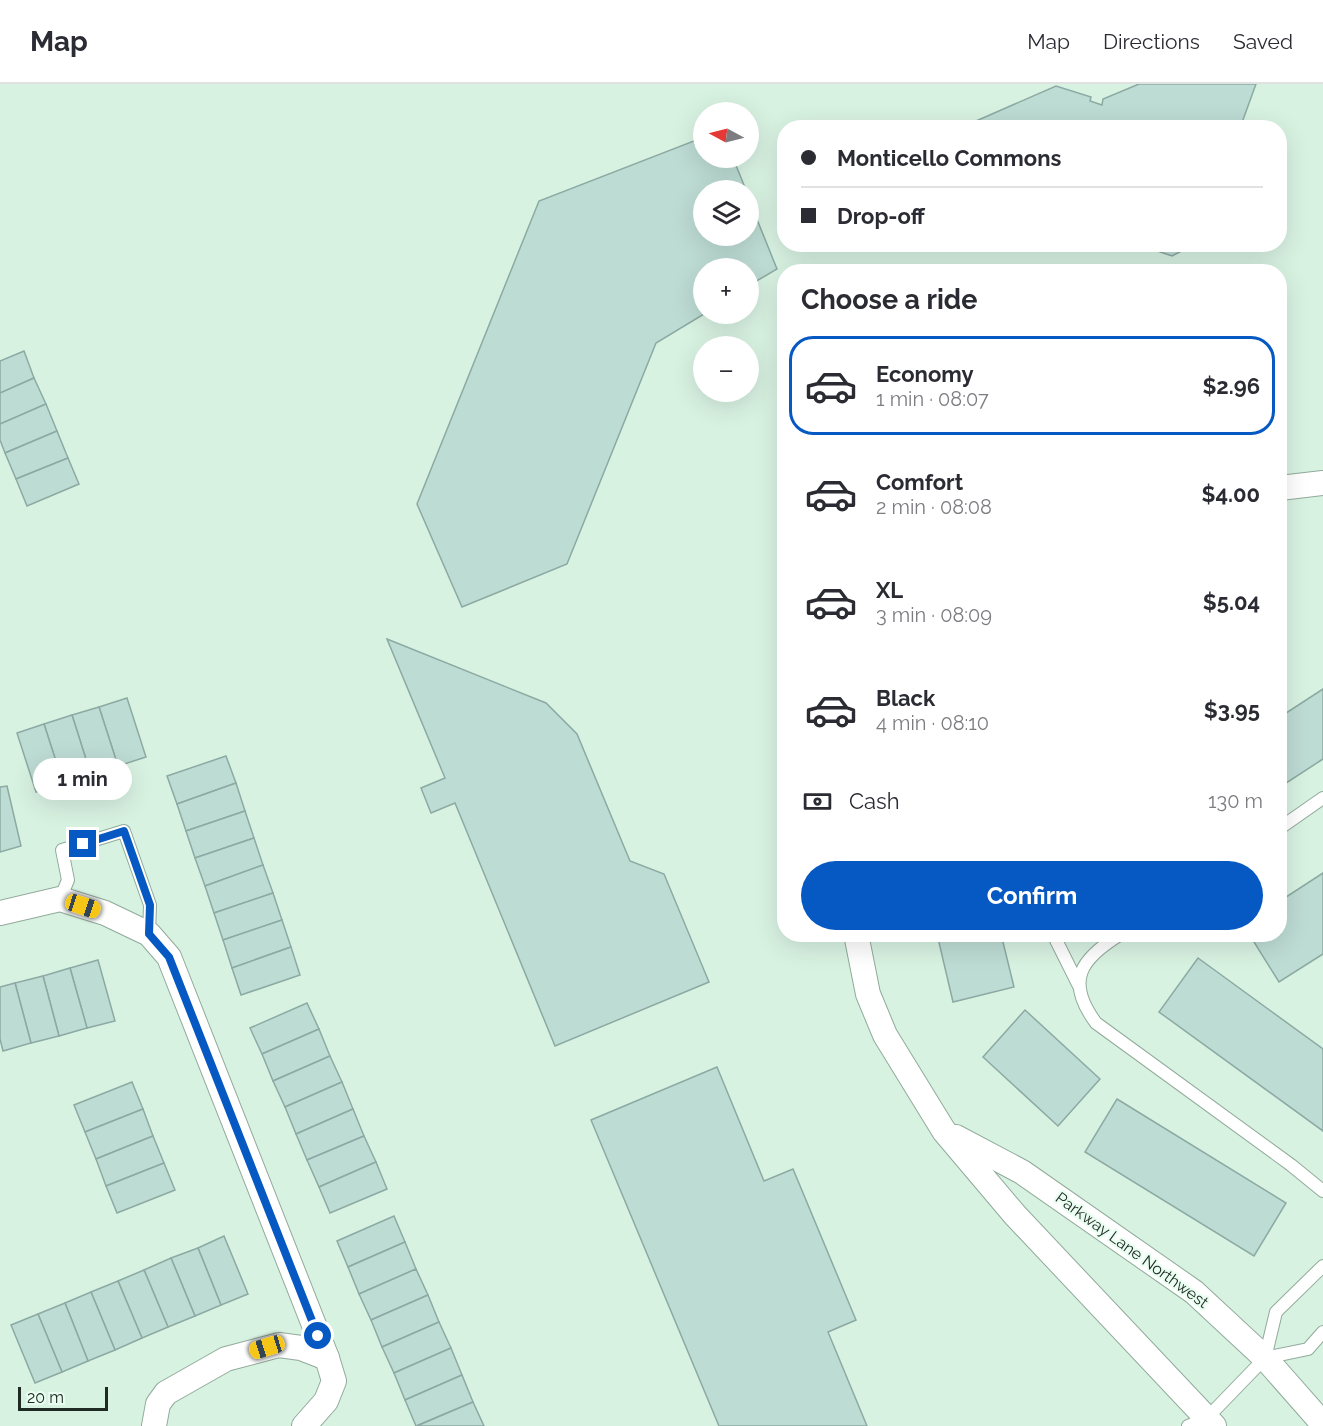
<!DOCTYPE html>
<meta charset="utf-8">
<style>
body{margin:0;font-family:Raleway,sans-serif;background:#f2f2f3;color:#2b2b33;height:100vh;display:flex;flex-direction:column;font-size:22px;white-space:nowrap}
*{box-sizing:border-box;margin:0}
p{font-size:20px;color:#7c7c81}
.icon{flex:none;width:33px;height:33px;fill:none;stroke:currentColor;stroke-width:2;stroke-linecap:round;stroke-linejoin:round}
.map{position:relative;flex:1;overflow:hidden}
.details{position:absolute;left:777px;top:180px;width:510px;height:678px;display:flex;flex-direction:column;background:#fff;border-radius:24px;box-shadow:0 6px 24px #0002}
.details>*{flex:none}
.hud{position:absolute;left:777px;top:36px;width:510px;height:132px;border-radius:24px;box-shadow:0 6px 24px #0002;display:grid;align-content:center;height:132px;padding:0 24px;background:#fff}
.needle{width:39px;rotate:277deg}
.tools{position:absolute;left:693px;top:18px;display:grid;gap:12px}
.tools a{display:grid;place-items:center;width:66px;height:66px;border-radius:50%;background:#fff;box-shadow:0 6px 24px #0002;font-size:30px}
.scale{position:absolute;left:18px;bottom:15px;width:90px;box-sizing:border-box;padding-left:6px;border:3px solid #202a24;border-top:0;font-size:16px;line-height:21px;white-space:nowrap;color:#202a24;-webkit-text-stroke:4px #e9fef1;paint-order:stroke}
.end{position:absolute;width:27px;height:27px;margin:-14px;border:8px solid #0659c3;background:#fff;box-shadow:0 0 0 3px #fff}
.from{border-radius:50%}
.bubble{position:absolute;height:42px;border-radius:21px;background:#fff;box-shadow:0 6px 24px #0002;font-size:20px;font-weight:700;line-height:42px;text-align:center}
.car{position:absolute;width:18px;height:36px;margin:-18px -9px;border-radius:8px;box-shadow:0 0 4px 2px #0007;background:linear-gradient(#f5c518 24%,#345 0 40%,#f5c518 0 76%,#345 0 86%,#f5c518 0)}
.hud b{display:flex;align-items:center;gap:21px;height:57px;font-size:22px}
.hud b+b{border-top:2px solid #e1e1e2}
.hud i{width:15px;height:15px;background:#2b2b33}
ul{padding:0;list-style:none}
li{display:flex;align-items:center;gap:18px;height:99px;margin:0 12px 9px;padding:0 12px;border:3px solid transparent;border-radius:24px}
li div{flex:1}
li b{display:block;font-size:22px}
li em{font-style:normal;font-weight:700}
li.on{border-color:#0659c3}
li>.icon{width:54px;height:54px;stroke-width:1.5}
h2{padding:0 24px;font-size:27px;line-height:72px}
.pay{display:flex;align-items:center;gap:15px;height:66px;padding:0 24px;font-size:22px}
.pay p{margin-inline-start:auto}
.button{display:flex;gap:12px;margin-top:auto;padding:12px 24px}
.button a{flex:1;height:69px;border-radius:36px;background:#0659c3;color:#fff;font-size:24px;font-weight:700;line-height:69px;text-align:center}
header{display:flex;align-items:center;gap:36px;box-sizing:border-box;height:84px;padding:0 30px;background:#fff;border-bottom:2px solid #e1e1e2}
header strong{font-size:28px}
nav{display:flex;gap:33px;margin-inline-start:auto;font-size:21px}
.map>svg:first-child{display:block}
</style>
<header>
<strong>Map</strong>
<nav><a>Map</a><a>Directions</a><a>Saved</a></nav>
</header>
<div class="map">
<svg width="1323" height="1342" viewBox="0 0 1323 1342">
<rect width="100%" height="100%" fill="#d8f2e2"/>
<!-- building -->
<g fill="#bddcd4" stroke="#8caaa3" stroke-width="1.5">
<polygon points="1139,0 1256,0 1240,44 960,44 1056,2 1091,13 1090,17 1102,21 1103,15"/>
<polygon points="704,53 704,74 733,74 746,106 704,106 704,152 748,152 748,113 777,185 748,202 748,184 704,184 704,230 656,259 567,480 462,523 417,420 539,117"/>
<polygon points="1137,160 1195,160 1172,172"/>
<polygon points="24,267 34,294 0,309 0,277"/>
<polygon points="34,294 46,320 0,340 0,309"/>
<polygon points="46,320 57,347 5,369 0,356 0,340"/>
<polygon points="57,347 68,374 16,395 5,369"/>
<polygon points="68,374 79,400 27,422 16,395"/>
<polygon points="387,555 546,619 577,650 630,777 664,790 709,898 555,962 455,719 431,729 421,704 445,694"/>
<polygon points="1323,605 1323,675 1280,703 1280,633"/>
<polygon points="127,614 146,673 118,682 99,623"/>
<polygon points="99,623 118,682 91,691 72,631"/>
<polygon points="72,631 91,691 63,699 44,640"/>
<polygon points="44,640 63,699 36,708 17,649"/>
<polygon points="226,672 236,699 177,720 167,692"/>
<polygon points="236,699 245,727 186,747 177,720"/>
<polygon points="7,702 21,762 0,768 0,703"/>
<polygon points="245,727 254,754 195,774 186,747"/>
<polygon points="254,754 263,781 205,802 195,774"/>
<polygon points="263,781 273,809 214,829 205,802"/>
<polygon points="1323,789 1323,870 1279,898 1249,850 1280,850 1280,817"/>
<polygon points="273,809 282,836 223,856 214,829"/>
<polygon points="282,836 291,863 232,884 223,856"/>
<polygon points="937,850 1001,850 1014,903 953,918"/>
<polygon points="291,863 300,891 241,911 232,884"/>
<polygon points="1198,874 1323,965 1323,1047 1159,928"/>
<polygon points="98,876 115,937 87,944 70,884"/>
<polygon points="70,884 87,944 59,952 43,892"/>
<polygon points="43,892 59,952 31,959 15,899"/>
<polygon points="15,899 31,959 3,967 0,955 0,903"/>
<polygon points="307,919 319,945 262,970 250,944"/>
<polygon points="1025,926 1100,995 1058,1042 983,973"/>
<polygon points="319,945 330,972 273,997 262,970"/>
<polygon points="330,972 342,998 285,1023 273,997"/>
<polygon points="717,983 764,1097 793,1085 856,1236 828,1248 867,1342 719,1342 591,1036"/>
<polygon points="132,998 143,1025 85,1048 74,1021"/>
<polygon points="342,998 353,1025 296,1050 285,1023"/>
<polygon points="1117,1015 1286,1119 1254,1172 1085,1068"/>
<polygon points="143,1025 153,1052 96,1075 85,1048"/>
<polygon points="353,1025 364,1052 307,1076 296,1050"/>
<polygon points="153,1052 164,1079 106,1102 96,1075"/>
<polygon points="364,1052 376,1078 319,1103 307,1076"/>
<polygon points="376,1078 387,1105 330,1129 319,1103"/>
<polygon points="164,1079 175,1106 117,1129 106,1102"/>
<polygon points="394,1132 405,1158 348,1183 337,1157"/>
<polygon points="224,1152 248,1210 221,1221 198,1164"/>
<polygon points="405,1158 416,1185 359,1210 348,1183"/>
<polygon points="198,1164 221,1221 195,1232 171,1174"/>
<polygon points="171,1174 195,1232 168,1243 144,1186"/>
<polygon points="416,1185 428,1211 371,1236 359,1210"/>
<polygon points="144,1186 168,1243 142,1254 118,1197"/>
<polygon points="118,1197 142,1254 115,1266 91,1208"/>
<polygon points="91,1208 115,1266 88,1277 65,1219"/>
<polygon points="428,1211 439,1238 382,1263 371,1236"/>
<polygon points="65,1219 88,1277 62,1288 38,1230"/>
<polygon points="38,1230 62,1288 35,1299 11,1241"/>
<polygon points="439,1238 451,1264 394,1289 382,1263"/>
<polygon points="451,1264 462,1291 405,1316 394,1289"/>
<polygon points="462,1291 473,1318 416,1342 405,1316"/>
<polygon points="473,1318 484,1342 417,1342"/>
</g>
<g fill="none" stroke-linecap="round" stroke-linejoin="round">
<!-- lane casing -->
<g stroke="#91aa9b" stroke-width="14">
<g id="lane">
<polyline points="1280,744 1323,714"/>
<polyline points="60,815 68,796 62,766 124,747 150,821 149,850"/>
<polyline points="1053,850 1079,902"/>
<path d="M1121 850C1080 875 1065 897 1096 939L1291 1081 1323 1107"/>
<polyline points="1265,1274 1308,1265 1323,1248"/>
<polyline points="1188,1342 1207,1334 1265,1274 1276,1228 1323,1182"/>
</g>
</g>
<!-- street casing -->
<g stroke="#91aa9b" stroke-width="26">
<g id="street">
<polyline points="1280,404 1323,399"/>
<polyline points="0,829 60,815 105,829 149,850 169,873 327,1274"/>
<polyline points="856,850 868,910 885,951 944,1047 1015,1131 1214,1342"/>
<polyline points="956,1053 1022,1088 1194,1208 1265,1274 1323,1340"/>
<polyline points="154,1342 158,1320 166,1309 226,1275 279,1261 301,1264 327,1274 334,1297 326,1317 304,1342"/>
</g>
</g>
<!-- lane -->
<use href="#lane" stroke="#fff" stroke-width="12"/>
<!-- street -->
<use href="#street" stroke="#fff" stroke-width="24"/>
</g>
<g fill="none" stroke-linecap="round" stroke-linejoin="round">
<!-- route -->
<polyline stroke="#0659c3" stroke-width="8" points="83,760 124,747 150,821 149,850 169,873 318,1252"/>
</g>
<g text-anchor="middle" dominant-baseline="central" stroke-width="4.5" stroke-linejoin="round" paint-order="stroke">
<!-- street labels -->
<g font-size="16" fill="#202a24" stroke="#e9fef1">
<text transform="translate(1132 1166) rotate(36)">Parkway Lane Northwest</text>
</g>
</g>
</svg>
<div class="tools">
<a><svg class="needle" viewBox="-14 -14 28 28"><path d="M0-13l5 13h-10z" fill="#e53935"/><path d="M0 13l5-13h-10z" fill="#7c7c81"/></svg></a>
<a><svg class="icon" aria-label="layers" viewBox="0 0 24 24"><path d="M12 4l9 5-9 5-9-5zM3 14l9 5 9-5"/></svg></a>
<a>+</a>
<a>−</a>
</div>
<div class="scale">20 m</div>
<i class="end from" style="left:318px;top:1252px"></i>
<i class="end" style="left:83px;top:760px"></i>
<div class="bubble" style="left:33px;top:674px;width:99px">1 min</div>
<i class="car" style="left:83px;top:822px;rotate:108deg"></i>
<i class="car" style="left:267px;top:1263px;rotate:253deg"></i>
<div class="hud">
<b><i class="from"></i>Monticello Commons</b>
<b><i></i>Drop-off</b>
</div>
<section class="details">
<h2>Choose a ride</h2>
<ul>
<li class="on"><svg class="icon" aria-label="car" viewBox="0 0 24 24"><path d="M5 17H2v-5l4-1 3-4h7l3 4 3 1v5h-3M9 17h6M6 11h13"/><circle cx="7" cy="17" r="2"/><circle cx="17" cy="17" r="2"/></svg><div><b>Economy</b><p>1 min · 08:07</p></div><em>$2.96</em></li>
<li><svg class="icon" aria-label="car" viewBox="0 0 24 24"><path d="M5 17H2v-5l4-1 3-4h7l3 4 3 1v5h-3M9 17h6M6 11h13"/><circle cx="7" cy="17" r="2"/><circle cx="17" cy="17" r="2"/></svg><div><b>Comfort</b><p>2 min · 08:08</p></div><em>$4.00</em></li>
<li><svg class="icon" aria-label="car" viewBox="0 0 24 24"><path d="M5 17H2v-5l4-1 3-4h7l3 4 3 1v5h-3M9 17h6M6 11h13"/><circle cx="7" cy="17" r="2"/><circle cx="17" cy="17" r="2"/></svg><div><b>XL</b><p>3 min · 08:09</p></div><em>$5.04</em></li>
<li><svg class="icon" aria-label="car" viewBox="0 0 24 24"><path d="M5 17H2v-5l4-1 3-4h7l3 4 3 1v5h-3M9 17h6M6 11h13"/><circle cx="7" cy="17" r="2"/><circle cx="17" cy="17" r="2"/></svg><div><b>Black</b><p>4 min · 08:10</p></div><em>$3.95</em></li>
</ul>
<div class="pay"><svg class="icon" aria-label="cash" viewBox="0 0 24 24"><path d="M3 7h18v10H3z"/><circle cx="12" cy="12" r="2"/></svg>Cash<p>130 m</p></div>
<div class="button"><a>Confirm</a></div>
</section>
</div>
